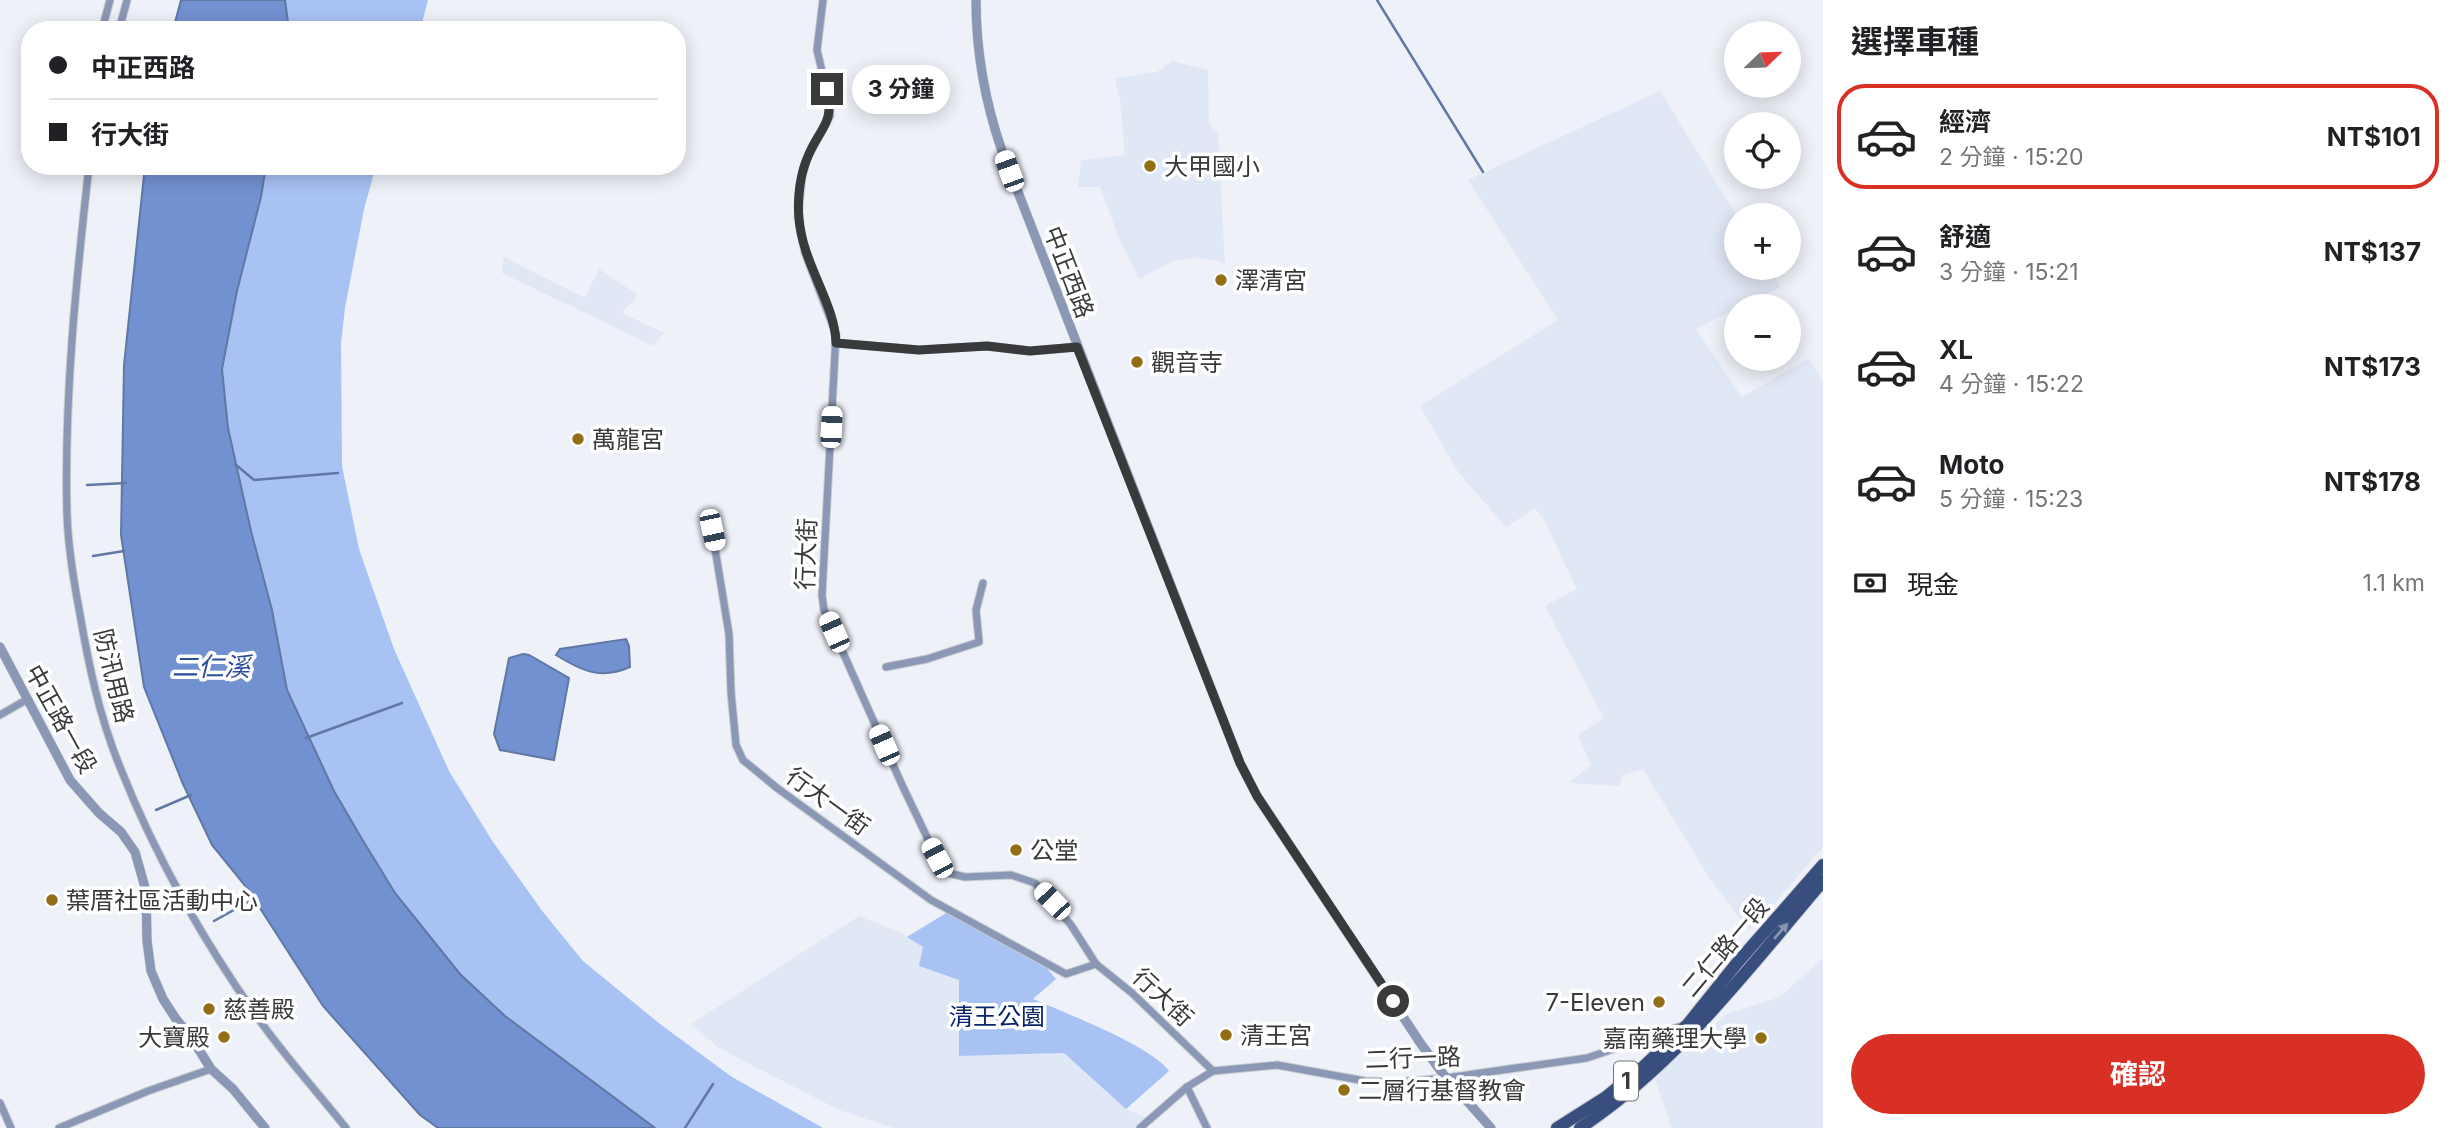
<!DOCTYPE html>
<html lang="zh-TW">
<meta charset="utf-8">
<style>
body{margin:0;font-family:Inter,"Noto Sans TC",sans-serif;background:#f6f6f6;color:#202124;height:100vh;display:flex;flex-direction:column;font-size:26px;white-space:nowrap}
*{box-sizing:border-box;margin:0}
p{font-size:23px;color:#757577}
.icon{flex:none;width:38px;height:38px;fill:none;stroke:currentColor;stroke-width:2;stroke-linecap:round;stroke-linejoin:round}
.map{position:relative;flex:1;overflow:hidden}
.sheet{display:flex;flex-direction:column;background:#fff;width:630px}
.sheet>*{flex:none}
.hud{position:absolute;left:21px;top:21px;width:665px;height:154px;border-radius:28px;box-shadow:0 4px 18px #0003;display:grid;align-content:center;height:154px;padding:0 28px;background:#fff}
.needle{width:46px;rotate:67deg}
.fabs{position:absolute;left:1724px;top:21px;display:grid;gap:14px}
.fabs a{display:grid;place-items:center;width:77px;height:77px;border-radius:50%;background:#fff;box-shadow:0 4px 18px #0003;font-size:35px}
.end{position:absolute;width:32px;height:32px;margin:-16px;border:9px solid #383a3c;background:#fff;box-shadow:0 0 0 4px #fff}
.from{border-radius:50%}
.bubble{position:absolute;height:49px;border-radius:24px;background:#fff;box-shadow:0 4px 18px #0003;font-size:23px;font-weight:700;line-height:49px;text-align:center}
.car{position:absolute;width:21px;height:42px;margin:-21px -10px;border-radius:9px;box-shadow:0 0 5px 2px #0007;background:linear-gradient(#fff 24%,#345 0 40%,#fff 0 76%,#345 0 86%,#fff 0)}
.hud b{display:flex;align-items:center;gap:24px;height:66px;font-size:26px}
.hud b+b{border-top:2px solid #e0e0e0}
.hud i{width:18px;height:18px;background:#202124}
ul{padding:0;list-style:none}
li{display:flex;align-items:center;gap:21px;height:105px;margin:0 14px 10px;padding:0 14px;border:4px solid transparent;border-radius:28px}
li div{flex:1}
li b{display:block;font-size:26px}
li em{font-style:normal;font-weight:700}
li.active{border-color:#d93025}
li>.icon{width:63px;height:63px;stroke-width:1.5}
h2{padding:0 28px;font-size:32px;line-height:84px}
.pay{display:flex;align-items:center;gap:18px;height:77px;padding:0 28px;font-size:26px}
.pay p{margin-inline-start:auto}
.primary-button{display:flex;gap:14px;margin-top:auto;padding:14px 28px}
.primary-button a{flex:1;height:80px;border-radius:42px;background:#d93025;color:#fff;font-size:28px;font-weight:700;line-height:80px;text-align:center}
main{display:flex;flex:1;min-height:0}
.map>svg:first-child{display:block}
</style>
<main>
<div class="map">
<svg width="1823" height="1128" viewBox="0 0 1823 1128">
<rect width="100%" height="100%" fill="#eef1f8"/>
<!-- built -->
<g fill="#e0e7f5">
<polygon points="1172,61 1208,70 1209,125 1218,132 1225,265 1220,261 1195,258 1171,262 1139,279 1120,241 1100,187 1078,187 1081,160 1125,155 1120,101 1115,78 1157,72"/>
<polygon points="1660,91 1736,215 1736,268 1769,268 1781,287 1741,306 1736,306 1736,309 1696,329 1742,397 1809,358 1823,382 1823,847 1768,911 1749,930 1708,876 1643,769 1623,775 1619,786 1569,783 1591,765 1578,735 1604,718 1545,606 1577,589 1543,518 1535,508 1506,527 1458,472 1420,406 1558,320 1468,180"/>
<polygon points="504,257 585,298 599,269 638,295 622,313 664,333 654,346 502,273"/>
<polygon points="859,916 901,933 923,947 920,966 959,980 959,1056 1064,1053 1126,1109 1151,1119 1142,1128 894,1128 839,1110 719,1048 691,1024"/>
<polygon points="1823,958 1823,1128 1672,1128 1655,1079 1671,1062 1727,1014 1780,997"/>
</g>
<!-- green -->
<g fill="#a8c2f4">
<polygon points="285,0 428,0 420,30 289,30"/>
<polygon points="266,166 376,166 364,209 345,308 341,343 342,466 359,549 394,649 449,771 493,842 543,912 583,961 660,1024 732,1077 823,1128 655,1128 505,1016 460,974 395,893 334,791 287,690 272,610 251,531 228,428 222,369 237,291 261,197"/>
<path d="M951 910 1040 960 1056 979 1033 999C1065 1013 1150 1045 1169 1071L1126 1109 1064 1053 959 1056V980L919 966 923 947 907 937Z"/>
</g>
<!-- water -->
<g fill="#7291d1" stroke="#6177a4" stroke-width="2">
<polygon points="181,0 285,0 289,30 173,30"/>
<polygon points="145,166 266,166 261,197 237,291 222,369 228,428 251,531 272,610 287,690 334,791 362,839 395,893 460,974 505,1016 655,1128 438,1128 420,1115 323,1006 247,888 212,845 183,784 144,687 121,535 124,365"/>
<path d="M626 639 629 646 630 667C600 680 582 671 556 655L560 649Z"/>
<polygon points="523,654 529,655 569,678 554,760 500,750 494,734 509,658"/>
</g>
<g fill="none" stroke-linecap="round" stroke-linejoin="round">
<!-- stream -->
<g stroke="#6177a4" stroke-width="2.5">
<polyline points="1377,0 1483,172"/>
<polyline points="235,464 254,480 338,473"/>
<polyline points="87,485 126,483"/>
<polyline points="93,556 124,551"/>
<polyline points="306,738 402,703"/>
<polyline points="156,810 191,795"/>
<polyline points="214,921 257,897"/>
<polyline points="685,1128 713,1084"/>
</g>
<!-- minor casing -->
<g stroke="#caccd2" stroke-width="9">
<g id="minor">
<polyline points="823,0 817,50 830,105 830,116 808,156 802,176 798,217 805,253 836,334 822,595 824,610 903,787 937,858 948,873 965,877 1011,875 1035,883 1071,925 1096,964 1132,993 1213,1071"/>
<polyline points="102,30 110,0"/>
<polyline points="119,30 127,0"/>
<path d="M89 166C76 282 64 398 67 514 68 546 73 577 79 609 88 662 99 716 120 767 155 856 207 948 263 1025 289 1061 319 1094 346 1128"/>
<polyline points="836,343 919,350 987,346 1030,351 1078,347"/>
<polyline points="712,530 729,634 731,692 736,745 743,760 777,788 931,900 1066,974 1096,964"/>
<polyline points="886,667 927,659 979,642 976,610 983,583"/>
<polyline points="0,715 26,700"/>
<polyline points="1187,1087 1207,1128"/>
<polyline points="0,1103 11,1128"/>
<polyline points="59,1128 148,1091 211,1069"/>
<polyline points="1140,1128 1187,1087 1213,1071 1277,1065 1365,1081 1398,1082 1446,1078 1587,1058 1684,1025"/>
</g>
</g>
<!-- tertiary casing -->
<g stroke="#caccd2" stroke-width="10">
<g id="tertiary">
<path d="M976 0C976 52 985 102 1002 151L1240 763 1257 796 1421 1044 1443 1074 1491 1128"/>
<polyline points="0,647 70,780 99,813 121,832 135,852 146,891 147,941 151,971 163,999 176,1019 191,1037 211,1069 233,1089 265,1128"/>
</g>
</g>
<!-- primary casing -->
<g stroke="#caccd2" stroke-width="14">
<g id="primary">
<polyline points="1557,1128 1606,1097 1642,1068 1688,1024 1737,963 1823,865"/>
<path d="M1580 1128C1677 1064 1748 969 1823 881"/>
</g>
</g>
<!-- minor -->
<use href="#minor" stroke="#8a98b5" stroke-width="7"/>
<!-- tertiary -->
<use href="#tertiary" stroke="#8a98b5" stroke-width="9"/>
<!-- primary -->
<use href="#primary" stroke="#374e7f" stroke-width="12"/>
</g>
<!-- one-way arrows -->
<defs><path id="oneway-solid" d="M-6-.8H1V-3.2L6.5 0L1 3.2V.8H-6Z" transform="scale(1.75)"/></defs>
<use fill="#8795b2" href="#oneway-solid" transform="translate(1781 931) rotate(-49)"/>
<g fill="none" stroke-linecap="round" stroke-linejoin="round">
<!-- route -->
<path stroke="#383a3c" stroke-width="9" d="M827 89C834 124 822 125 809 154 800 173 797 198 799 218 802 263 835 303 836 343L919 350 987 346 1030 351 1077 347 1240 763 1257 796 1393 1001"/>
</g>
<!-- markers -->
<g fill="#926e16" stroke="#fff" stroke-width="2.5">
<circle cx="1150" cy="166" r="7"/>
<circle cx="1221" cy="280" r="7"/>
<circle cx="1137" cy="362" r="7"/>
<circle cx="578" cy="439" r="7"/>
<circle cx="1016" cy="850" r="7"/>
<circle cx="52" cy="900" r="7"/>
<circle cx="1659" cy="1002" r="7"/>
<circle cx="209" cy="1009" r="7"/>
<circle cx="1226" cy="1035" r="7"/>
<circle cx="224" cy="1037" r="7"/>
<circle cx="1761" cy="1038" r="7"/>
<circle cx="1344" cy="1090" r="7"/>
</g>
<g text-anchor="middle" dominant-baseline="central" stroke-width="7" stroke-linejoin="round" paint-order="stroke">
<!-- shield labels -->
<rect fill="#fff" stroke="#747576" stroke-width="2" x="1614" y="1061.5" width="24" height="39" rx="5"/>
<g font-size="23" font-weight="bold" fill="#383a3c">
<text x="1626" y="1081">1</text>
</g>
<!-- poi labels -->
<g font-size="24" fill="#383a3c" stroke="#fff" text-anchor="start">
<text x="1164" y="166">大甲國小</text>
<text x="1235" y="280">澤清宮</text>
<text x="1151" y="362">觀音寺</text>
<text x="592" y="439">萬龍宮</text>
<text x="1030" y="850">公堂</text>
<text x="66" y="900">葉厝社區活動中心</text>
<text x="1645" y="1002" text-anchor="end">7-Eleven</text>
<text x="223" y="1009">慈善殿</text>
<text x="1240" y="1035">清王宮</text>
<text x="210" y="1037" text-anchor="end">大寶殿</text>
<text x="1747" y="1038" text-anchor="end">嘉南藥理大學</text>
<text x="1358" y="1090">二層行基督教會</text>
</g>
<!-- street labels -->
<g font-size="24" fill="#383a3c" stroke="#fff">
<text transform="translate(1069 272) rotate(69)">中正西路</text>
<text transform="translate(806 554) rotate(-88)">行大街</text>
<text transform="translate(114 676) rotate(76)">防汛用路</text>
<text transform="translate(61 719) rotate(61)">中正路一段</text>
<text transform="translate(828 801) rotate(36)">行大一街</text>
<text transform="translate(1725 947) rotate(-50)">二仁路一段</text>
<text transform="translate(1163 997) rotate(43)">行大街</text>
<text transform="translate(1413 1058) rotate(-2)">二行一路</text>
</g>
<!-- park labels -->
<g font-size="24" fill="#09256e" stroke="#fff">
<text x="997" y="1016">清王公園</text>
</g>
<!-- water labels -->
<g font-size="26" font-style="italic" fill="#2b4d9a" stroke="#fff">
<text x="211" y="666">二仁溪</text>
</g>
</g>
</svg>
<div class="fabs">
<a><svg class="needle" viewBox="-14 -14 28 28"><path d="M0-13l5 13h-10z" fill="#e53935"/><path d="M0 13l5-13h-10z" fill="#757577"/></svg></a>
<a><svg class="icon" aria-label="locate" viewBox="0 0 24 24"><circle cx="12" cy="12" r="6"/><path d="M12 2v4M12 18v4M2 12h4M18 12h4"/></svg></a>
<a>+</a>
<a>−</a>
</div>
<i class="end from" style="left:1393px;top:1001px"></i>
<i class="end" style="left:827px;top:89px"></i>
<div class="bubble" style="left:852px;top:65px;width:98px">3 分鐘</div>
<i class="car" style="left:1009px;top:171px;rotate:340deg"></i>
<i class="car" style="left:831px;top:427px;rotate:3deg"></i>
<i class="car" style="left:712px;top:530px;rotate:168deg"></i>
<i class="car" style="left:834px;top:632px;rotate:336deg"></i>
<i class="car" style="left:884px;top:745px;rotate:336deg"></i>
<i class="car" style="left:937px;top:858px;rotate:332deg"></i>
<i class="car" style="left:1052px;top:901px;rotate:316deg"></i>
<div class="hud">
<b><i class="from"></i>中正西路</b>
<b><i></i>行大街</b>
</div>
</div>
<section class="sheet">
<h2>選擇車種</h2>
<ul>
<li class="active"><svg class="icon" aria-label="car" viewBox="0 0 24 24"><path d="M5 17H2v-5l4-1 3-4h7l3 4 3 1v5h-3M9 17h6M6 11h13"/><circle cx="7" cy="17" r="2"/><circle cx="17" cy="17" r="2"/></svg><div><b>經濟</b><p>2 分鐘 · 15:20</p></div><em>NT$101</em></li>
<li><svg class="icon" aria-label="car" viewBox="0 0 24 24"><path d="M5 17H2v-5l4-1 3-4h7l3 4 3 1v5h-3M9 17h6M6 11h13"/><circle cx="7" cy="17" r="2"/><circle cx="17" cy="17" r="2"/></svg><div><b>舒適</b><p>3 分鐘 · 15:21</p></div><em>NT$137</em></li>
<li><svg class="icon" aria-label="car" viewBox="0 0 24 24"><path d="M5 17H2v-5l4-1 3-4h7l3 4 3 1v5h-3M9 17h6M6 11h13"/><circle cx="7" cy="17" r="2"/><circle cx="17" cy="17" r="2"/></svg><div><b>XL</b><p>4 分鐘 · 15:22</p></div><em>NT$173</em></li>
<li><svg class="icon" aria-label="car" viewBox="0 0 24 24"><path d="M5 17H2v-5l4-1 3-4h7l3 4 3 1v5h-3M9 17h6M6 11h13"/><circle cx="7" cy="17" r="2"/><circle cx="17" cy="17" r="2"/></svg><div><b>Moto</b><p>5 分鐘 · 15:23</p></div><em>NT$178</em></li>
</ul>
<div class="pay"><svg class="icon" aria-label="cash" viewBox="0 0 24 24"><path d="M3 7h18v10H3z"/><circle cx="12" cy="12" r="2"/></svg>現金<p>1.1 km</p></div>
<div class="primary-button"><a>確認</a></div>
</section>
</main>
